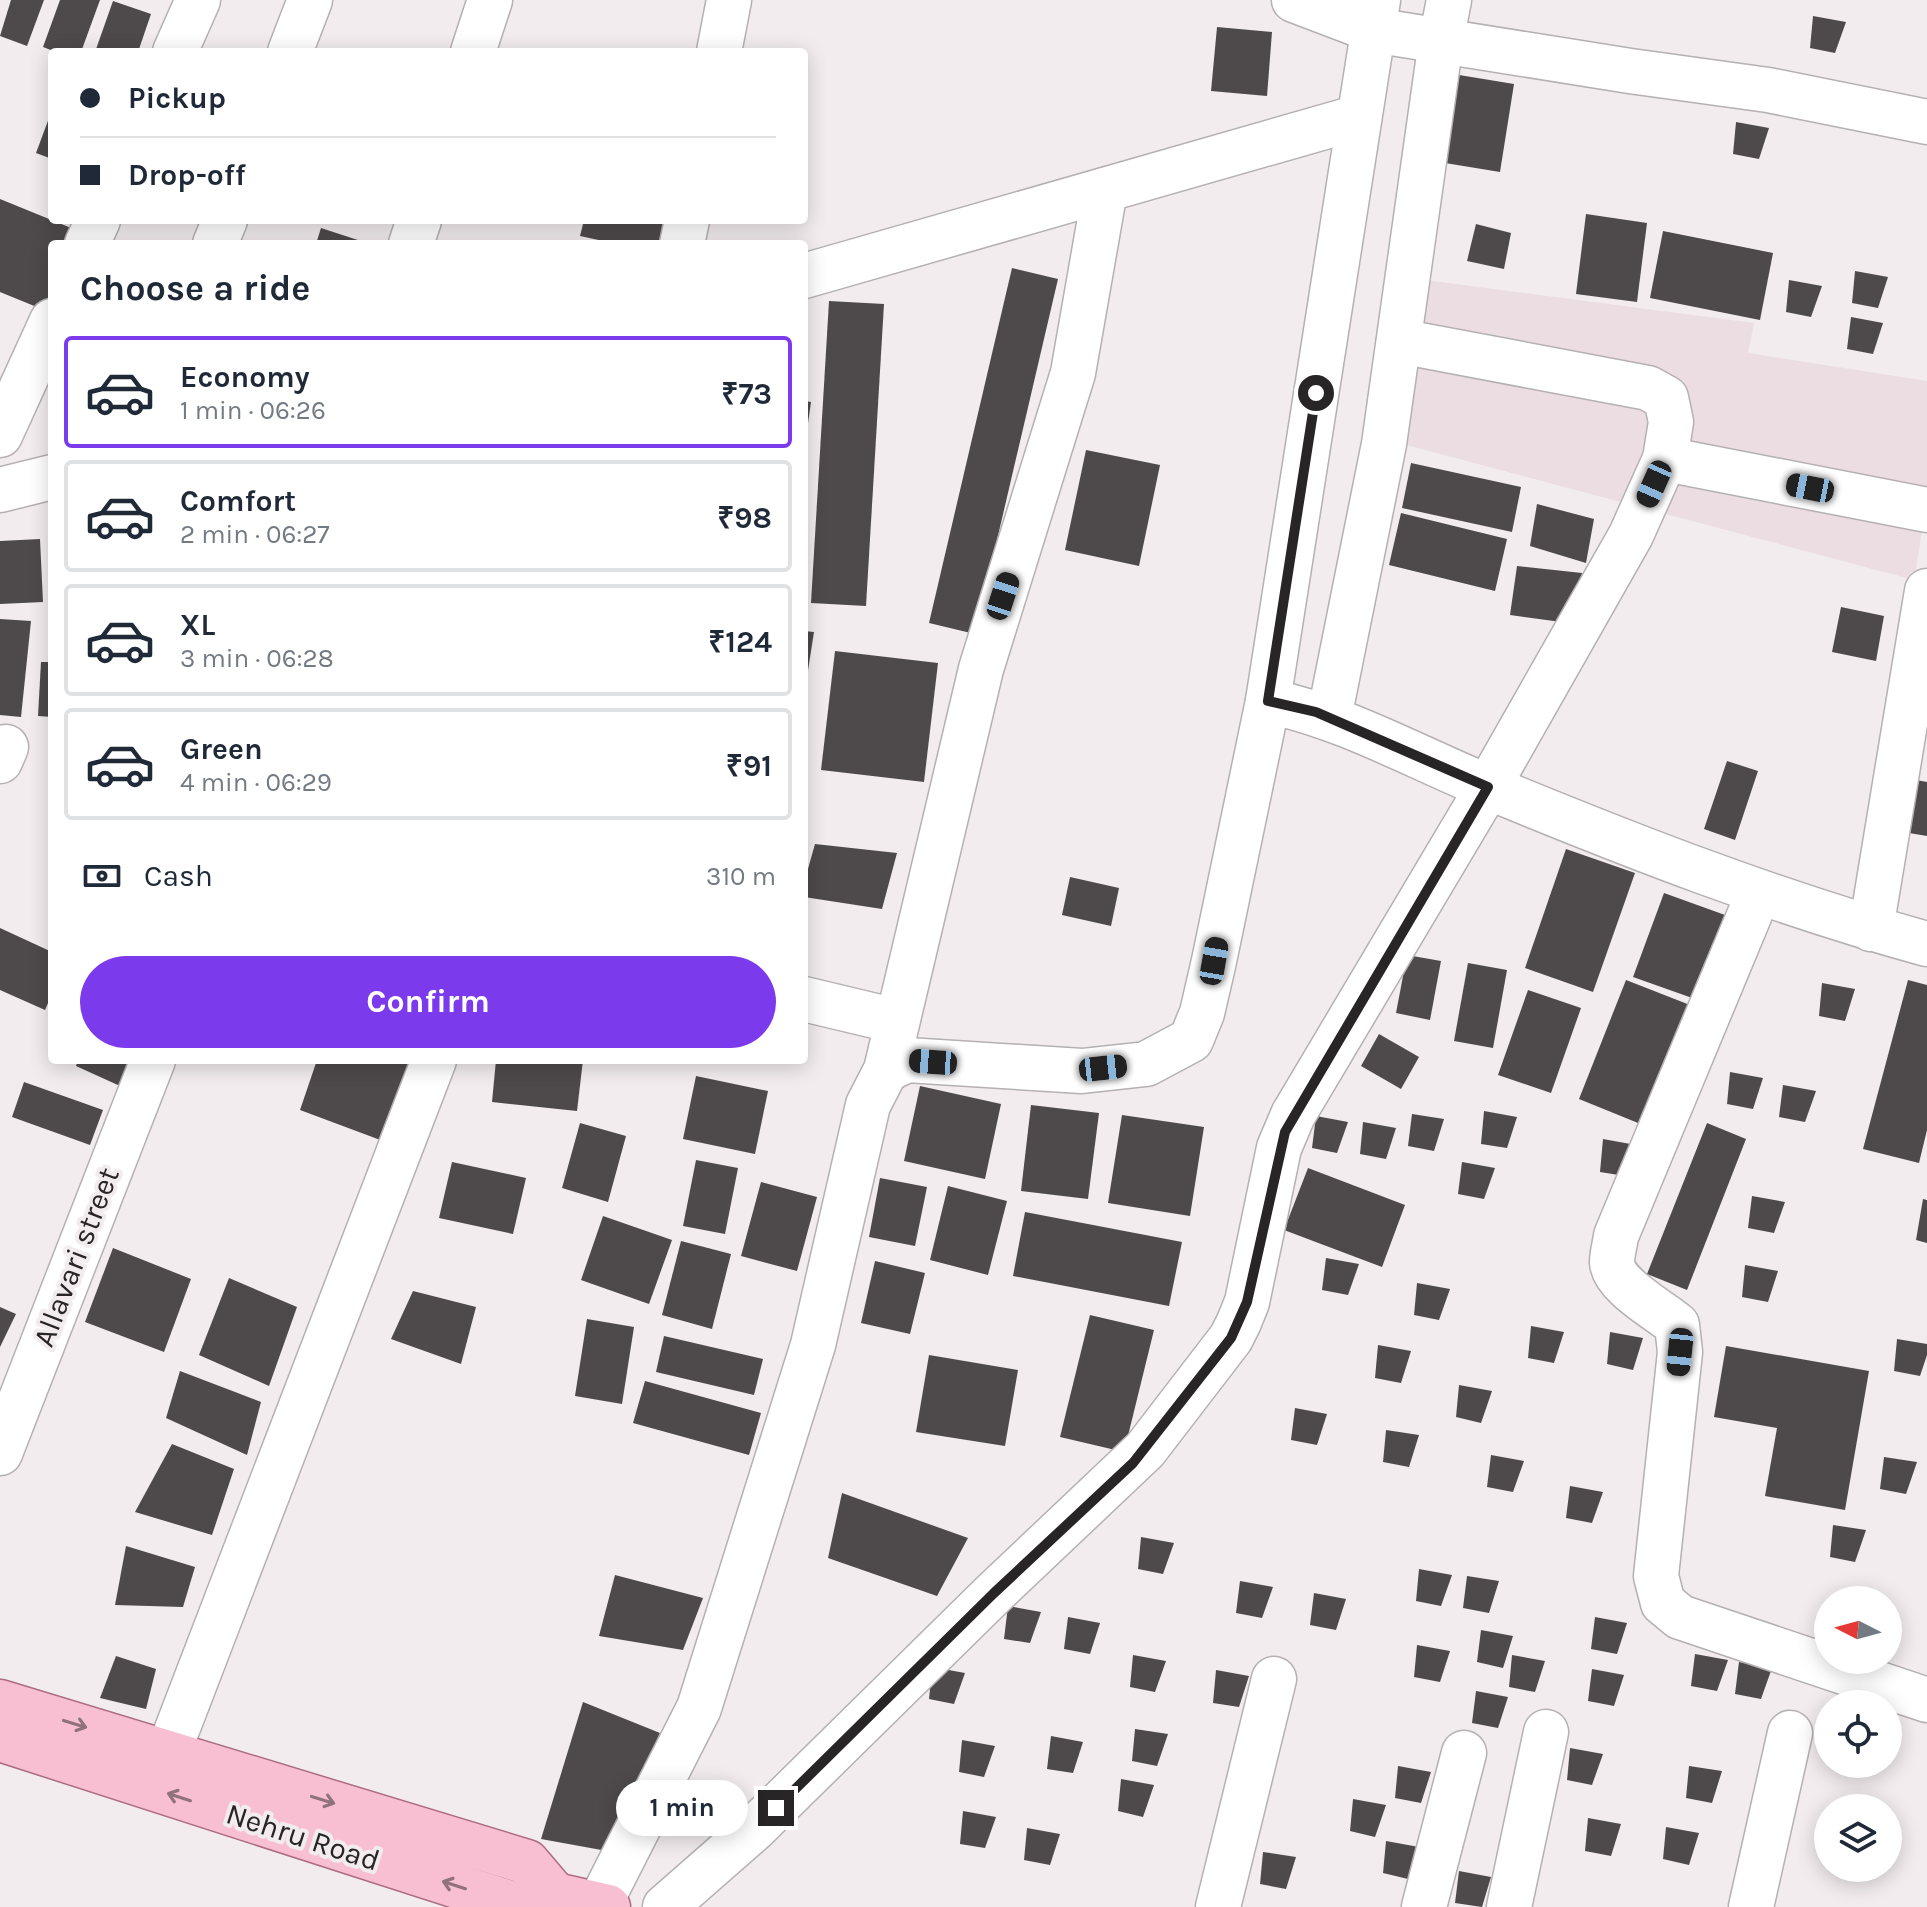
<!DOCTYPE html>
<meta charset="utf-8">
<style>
body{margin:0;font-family:Karla,sans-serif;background:#f2f2f3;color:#1f2937;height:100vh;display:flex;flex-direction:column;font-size:30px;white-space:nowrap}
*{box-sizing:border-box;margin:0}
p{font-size:26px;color:#747a83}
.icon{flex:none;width:44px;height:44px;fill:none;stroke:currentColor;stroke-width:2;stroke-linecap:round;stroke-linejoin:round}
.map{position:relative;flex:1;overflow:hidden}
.side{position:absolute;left:48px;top:240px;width:760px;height:824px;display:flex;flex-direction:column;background:#fff;border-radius:8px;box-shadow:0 4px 20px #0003}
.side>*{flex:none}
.guide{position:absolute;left:48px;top:48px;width:760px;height:176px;border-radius:8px;box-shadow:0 4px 20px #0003;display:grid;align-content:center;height:176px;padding:0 32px;background:#fff}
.needle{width:52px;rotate:276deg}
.controls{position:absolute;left:1814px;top:1586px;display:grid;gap:16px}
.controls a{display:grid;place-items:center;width:88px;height:88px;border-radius:50%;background:#fff;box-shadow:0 4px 20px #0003;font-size:40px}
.end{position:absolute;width:36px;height:36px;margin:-18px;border:10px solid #272526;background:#fff;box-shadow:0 0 0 4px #fff}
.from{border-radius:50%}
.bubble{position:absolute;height:56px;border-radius:28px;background:#fff;box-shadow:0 4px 20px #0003;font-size:26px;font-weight:700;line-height:56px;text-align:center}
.car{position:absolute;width:24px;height:48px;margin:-24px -12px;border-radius:10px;box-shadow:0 0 6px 2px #0007;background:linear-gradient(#222 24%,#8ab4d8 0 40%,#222 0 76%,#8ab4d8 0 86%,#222 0)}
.guide b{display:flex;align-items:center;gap:28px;height:76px;font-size:30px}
.guide b+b{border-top:2px solid #e0e1e3}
.guide i{width:20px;height:20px;background:#1f2937}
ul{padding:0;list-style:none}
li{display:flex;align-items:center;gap:24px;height:112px;margin:0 16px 12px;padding:0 16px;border:4px solid #e0e1e3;border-radius:8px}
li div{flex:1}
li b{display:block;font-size:30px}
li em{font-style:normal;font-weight:700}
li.current{border-color:#7c3aed}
li>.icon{width:72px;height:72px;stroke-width:1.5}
h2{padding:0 32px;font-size:36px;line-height:96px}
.pay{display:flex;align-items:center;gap:20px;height:88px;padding:0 32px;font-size:30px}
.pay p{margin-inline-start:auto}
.cta{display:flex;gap:16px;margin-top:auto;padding:16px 32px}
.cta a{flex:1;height:92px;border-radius:48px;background:#7c3aed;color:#fff;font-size:32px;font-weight:700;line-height:92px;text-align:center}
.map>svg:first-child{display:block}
</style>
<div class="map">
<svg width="1927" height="1907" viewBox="0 0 1927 1907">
<rect width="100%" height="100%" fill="#f2ecee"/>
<!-- built -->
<polygon fill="#ebdde1" points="1425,280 1754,323 1748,353 1927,381 1927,499 1914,580 1395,442 1407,372 1432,361 1419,325"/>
<!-- building -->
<g fill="#4e4a4b">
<polygon points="11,0 44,0 27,46 0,36"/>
<polygon points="60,0 100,0 81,52 56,52 43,47"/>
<polygon points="113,1 151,14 138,52 95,52"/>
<polygon points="1813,16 1846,22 1835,53 1810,48"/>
<polygon points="1217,27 1272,32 1267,96 1211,91"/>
<polygon points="1453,74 1514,84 1500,172 1439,162"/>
<polygon points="52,110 52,159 36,153"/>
<polygon points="1736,122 1769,128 1759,159 1733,154"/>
<polygon points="0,199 81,232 76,244 52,244 52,305 49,312 0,292"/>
<polygon points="1586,214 1647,223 1637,302 1576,294"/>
<polygon points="584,220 670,220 663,244 617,244 580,236"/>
<polygon points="1476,224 1511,233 1504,269 1467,261"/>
<polygon points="321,228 367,243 367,244 316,244"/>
<polygon points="1663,231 1773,253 1760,320 1650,298"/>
<polygon points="1012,268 1058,279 975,634 929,623"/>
<polygon points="1855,271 1888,277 1878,308 1852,303"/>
<polygon points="1789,280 1822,286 1811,317 1786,312"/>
<polygon points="829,301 884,304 866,606 811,603"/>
<polygon points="1851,317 1883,323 1873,354 1847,349"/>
<polygon points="804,401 811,402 806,437 804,437"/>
<polygon points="1086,450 1160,465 1139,566 1065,550"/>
<polygon points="1411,463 1521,487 1512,532 1402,508"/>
<polygon points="1537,504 1594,519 1586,563 1530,546"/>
<polygon points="1401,513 1507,539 1495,591 1389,565"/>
<polygon points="40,539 43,602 0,604 0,541"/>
<polygon points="1517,566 1582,573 1576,624 1510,615"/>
<polygon points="1841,607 1884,616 1876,661 1832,652"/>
<polygon points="0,619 31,621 21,717 0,715"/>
<polygon points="804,631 814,632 806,683 804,682"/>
<polygon points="835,651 938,663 924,782 821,770"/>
<polygon points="41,662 52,662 52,717 38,716"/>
<polygon points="1727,761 1758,771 1735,840 1704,829"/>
<polygon points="1911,779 1927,782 1927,836 1903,832"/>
<polygon points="815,844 897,853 882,909 804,897 804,883"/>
<polygon points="1566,849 1635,873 1593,992 1525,968"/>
<polygon points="1070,877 1119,888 1111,926 1062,915"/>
<polygon points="1664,893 1725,915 1695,999 1633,977"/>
<polygon points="0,928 52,952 52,994 45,1010 0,990"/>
<polygon points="1407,955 1441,961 1430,1020 1396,1013"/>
<polygon points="1468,963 1507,970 1493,1048 1454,1041"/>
<polygon points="1626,980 1690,1005 1643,1125 1579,1099"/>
<polygon points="1908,980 1927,985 1927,1130 1919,1163 1863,1149"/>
<polygon points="1822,983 1855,989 1845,1021 1819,1016"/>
<polygon points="1528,990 1581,1008 1551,1093 1498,1075"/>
<polygon points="1379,1034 1419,1057 1401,1089 1361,1066"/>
<polygon points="78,1060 132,1060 120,1086 76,1066"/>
<polygon points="317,1060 411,1060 383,1141 300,1110"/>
<polygon points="496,1060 583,1060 577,1111 492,1102"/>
<polygon points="1730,1072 1763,1078 1753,1109 1727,1104"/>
<polygon points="696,1076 768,1091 755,1154 683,1139"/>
<polygon points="24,1082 103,1110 90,1145 12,1117"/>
<polygon points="1783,1085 1816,1091 1805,1122 1779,1117"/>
<polygon points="920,1086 1001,1104 985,1179 904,1161"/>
<polygon points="1031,1105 1099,1113 1088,1199 1021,1191"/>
<polygon points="1484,1111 1517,1117 1507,1148 1481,1144"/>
<polygon points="1412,1114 1444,1119 1434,1151 1408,1146"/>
<polygon points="1122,1115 1204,1127 1190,1216 1108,1203"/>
<polygon points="1316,1116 1348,1122 1337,1153 1312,1148"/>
<polygon points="1363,1122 1396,1128 1386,1159 1360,1154"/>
<polygon points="580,1123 626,1136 608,1202 562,1188"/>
<polygon points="1707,1123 1746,1139 1687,1290 1647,1274"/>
<polygon points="1603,1139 1636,1145 1625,1176 1600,1172"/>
<polygon points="696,1160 738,1168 725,1234 683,1226"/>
<polygon points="452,1162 526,1178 513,1234 439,1218"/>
<polygon points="1462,1162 1495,1168 1484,1199 1458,1194"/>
<polygon points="1308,1168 1405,1205 1382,1267 1284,1230"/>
<polygon points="880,1178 927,1187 915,1246 869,1237"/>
<polygon points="761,1182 817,1197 797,1271 741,1256"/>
<polygon points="948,1186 1007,1201 988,1275 930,1260"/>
<polygon points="1752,1196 1785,1202 1774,1233 1748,1228"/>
<polygon points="1923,1199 1927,1200 1927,1243 1916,1240"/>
<polygon points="1025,1212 1182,1242 1169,1306 1013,1276"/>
<polygon points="603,1216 672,1240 649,1304 581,1280"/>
<polygon points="681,1241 731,1254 712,1329 662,1315"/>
<polygon points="113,1248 191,1279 164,1352 85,1322"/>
<polygon points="1326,1258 1359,1264 1348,1295 1322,1290"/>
<polygon points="875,1261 925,1273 910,1334 861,1323"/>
<polygon points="1745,1265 1778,1271 1768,1302 1742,1297"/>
<polygon points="229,1278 297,1307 269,1386 199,1355"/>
<polygon points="1417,1283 1450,1289 1439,1320 1414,1315"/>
<polygon points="413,1291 476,1307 461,1364 391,1339"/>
<polygon points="0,1307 16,1314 0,1347"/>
<polygon points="1090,1315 1154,1330 1124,1452 1060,1437"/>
<polygon points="587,1319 634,1327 622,1404 575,1396"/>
<polygon points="1531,1326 1564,1332 1554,1363 1528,1358"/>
<polygon points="1610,1332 1643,1338 1633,1370 1607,1364"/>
<polygon points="664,1336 763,1359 754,1395 656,1372"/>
<polygon points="1897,1339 1927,1344 1927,1355 1920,1376 1894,1371"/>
<polygon points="1378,1345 1411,1351 1401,1383 1375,1378"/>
<polygon points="1726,1346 1869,1371 1845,1510 1765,1496 1777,1428 1714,1417"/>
<polygon points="929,1355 1018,1370 1005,1446 916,1432"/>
<polygon points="180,1371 261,1402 247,1455 166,1418"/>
<polygon points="645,1381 761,1413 749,1455 633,1423"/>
<polygon points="1459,1385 1492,1391 1481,1423 1456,1417"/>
<polygon points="1295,1408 1327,1414 1317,1445 1291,1440"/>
<polygon points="1386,1430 1419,1435 1409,1467 1383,1462"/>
<polygon points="172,1444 234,1469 212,1535 135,1512"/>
<polygon points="1491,1455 1524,1461 1513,1492 1487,1487"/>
<polygon points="1884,1457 1917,1462 1906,1494 1880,1489"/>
<polygon points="1570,1486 1603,1492 1592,1523 1566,1518"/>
<polygon points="842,1493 968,1538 937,1596 828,1558"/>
<polygon points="1833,1525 1866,1530 1855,1562 1830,1557"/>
<polygon points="1141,1537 1174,1543 1163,1574 1138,1569"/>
<polygon points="126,1546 195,1567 183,1607 115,1605"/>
<polygon points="1419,1569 1452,1575 1441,1606 1416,1601"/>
<polygon points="615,1575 703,1598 683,1650 599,1636"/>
<polygon points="1467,1576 1499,1581 1489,1613 1463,1608"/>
<polygon points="1240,1581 1273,1587 1262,1618 1236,1613"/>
<polygon points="1314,1593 1346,1599 1336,1630 1310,1625"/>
<polygon points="1008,1606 1041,1612 1030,1643 1004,1639"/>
<polygon points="1068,1617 1100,1623 1090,1654 1064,1649"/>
<polygon points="1595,1617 1627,1623 1617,1654 1591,1649"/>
<polygon points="1481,1630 1513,1636 1503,1668 1477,1662"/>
<polygon points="1417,1645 1450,1651 1440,1682 1414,1677"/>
<polygon points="1695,1654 1728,1660 1717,1691 1691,1686"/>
<polygon points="1133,1655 1166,1661 1155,1692 1130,1687"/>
<polygon points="1512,1655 1545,1661 1535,1692 1509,1687"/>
<polygon points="116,1656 156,1669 146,1709 100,1698"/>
<polygon points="1739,1662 1772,1668 1761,1699 1735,1694"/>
<polygon points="932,1667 965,1673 954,1704 929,1699"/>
<polygon points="1592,1669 1624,1675 1614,1706 1588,1701"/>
<polygon points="1216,1670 1249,1676 1239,1707 1213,1703"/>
<polygon points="1476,1691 1508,1697 1498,1728 1472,1723"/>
<polygon points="583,1702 660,1733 607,1851 541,1839"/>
<polygon points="1135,1729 1168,1734 1157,1766 1132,1761"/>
<polygon points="1051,1736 1083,1742 1073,1773 1047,1769"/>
<polygon points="962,1740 995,1746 984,1777 959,1772"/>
<polygon points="1570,1748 1603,1754 1592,1785 1567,1780"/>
<polygon points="1398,1766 1431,1772 1421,1803 1395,1798"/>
<polygon points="1689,1766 1722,1771 1712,1803 1686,1798"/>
<polygon points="1121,1779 1154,1785 1143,1817 1118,1811"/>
<polygon points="1353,1799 1386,1805 1375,1837 1350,1831"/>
<polygon points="963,1811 996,1817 985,1848 960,1844"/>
<polygon points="1588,1818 1621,1824 1611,1856 1585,1851"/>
<polygon points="1666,1827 1699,1833 1689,1865 1663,1859"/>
<polygon points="1027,1828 1060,1834 1050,1865 1024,1860"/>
<polygon points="1386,1841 1419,1847 1408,1879 1383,1873"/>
<polygon points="1263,1852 1296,1857 1286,1889 1260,1884"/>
<polygon points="1459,1871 1491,1877 1482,1907 1455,1903"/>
</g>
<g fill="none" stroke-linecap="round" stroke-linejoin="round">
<!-- minor casing -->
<g stroke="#b5b0b2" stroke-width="47">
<g id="minor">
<polyline points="1294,0 1373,30 1630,71 1768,90 1927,122"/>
<polyline points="175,52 198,0"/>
<polyline points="290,52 310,0"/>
<polyline points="473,52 490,0"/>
<polyline points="719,52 729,0"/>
<polyline points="87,244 98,220"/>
<polyline points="215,244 225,220"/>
<polyline points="411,244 419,220"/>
<polyline points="682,244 687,220"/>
<polyline points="804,276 1359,117"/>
<polyline points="0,435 52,321"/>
<polyline points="1665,459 1927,510"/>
<polyline points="0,490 52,477"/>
<path d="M1268 701C1345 717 1415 757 1488 787 1631 846 1777 903 1927 944"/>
<polyline points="1329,718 1384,444 1441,41 1449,0"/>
<polyline points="0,761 6,747"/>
<path d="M1759 892 1616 1236C1615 1244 1612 1254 1612 1262 1613 1285 1659 1310 1677 1325L1680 1352 1656 1576 1663 1603 1680 1617 1927 1700"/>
<polyline points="1871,929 1927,591"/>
<polyline points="804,999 896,1021"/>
<polyline points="886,1070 907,1060 1082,1071 1146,1064 1191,1040 1202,1013 1214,961 1268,701 1378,0"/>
<polyline points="0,1453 153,1060"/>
<polyline points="168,1753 434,1060"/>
<polyline points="599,1905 699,1708 813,1345 868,1105 886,1070 981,669 1073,373 1105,190"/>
<polyline points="665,1907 754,1829 994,1593 1145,1450 1231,1338 1239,1322 1247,1302 1279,1148 1293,1115 1488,787 1631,535 1665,459 1671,422 1666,398 1648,388 1399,341"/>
<polyline points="1218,1907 1274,1679"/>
<polyline points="1424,1907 1464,1753"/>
<polyline points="1509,1907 1546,1732"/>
<polyline points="1751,1907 1790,1733"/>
</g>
</g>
<!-- major casing -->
<g stroke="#ac6d84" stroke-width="47">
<g id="major">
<polyline points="0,1702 527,1862 555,1895"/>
<polyline points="0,1739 519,1906 555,1895 608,1907"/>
</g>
</g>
<!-- minor -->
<use href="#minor" stroke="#fff" stroke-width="44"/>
<!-- major -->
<use href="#major" stroke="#f8bfd3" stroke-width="44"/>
</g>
<!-- one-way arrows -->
<defs><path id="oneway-shaft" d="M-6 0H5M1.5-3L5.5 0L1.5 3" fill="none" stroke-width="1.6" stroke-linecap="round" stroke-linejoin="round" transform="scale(2)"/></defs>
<g stroke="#90727c">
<use href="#oneway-shaft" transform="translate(75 1724) rotate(17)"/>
<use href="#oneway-shaft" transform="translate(179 1797) rotate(-162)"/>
<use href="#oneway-shaft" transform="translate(323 1800) rotate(17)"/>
<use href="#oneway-shaft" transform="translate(454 1885) rotate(-162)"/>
</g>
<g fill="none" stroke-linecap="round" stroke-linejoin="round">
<!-- route -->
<polyline stroke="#272526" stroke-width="10" points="776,1808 994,1593 1133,1463 1231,1338 1247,1302 1285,1132 1488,787 1316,712 1268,701 1316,393"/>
</g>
<g text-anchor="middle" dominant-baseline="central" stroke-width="8" stroke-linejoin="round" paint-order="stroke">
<!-- street labels -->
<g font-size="30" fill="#272526" stroke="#f2ecee">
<text transform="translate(76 1257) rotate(-69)">Allavari street</text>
<text transform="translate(303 1837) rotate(18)">Nehru Road</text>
</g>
</g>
</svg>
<div class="controls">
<a><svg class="needle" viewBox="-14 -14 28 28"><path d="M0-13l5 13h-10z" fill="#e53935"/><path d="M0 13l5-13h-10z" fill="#747a83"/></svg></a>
<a><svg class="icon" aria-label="locate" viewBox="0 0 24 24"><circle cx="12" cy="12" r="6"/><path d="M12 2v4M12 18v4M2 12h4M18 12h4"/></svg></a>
<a><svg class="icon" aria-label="layers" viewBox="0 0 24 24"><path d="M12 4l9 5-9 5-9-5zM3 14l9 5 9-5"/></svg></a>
</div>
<i class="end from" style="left:1316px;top:393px"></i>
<i class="end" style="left:776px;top:1808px"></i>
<div class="bubble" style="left:616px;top:1780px;width:132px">1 min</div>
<i class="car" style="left:1654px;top:484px;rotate:204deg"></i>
<i class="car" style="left:1810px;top:488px;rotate:281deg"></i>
<i class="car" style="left:1003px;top:596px;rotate:18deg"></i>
<i class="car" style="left:1214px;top:961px;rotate:10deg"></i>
<i class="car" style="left:933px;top:1062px;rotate:274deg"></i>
<i class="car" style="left:1103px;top:1068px;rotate:84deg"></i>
<i class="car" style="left:1680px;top:1352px;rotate:186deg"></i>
<div class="guide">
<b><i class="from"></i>Pickup</b>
<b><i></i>Drop-off</b>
</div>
<section class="side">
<h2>Choose a ride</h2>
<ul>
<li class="current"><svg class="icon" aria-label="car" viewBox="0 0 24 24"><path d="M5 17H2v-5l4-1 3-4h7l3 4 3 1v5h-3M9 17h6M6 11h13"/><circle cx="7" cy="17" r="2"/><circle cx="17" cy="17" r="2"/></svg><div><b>Economy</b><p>1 min · 06:26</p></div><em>₹73</em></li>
<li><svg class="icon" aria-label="car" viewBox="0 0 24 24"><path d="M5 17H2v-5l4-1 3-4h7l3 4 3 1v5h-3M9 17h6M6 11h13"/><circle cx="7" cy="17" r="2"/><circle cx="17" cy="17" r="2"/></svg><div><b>Comfort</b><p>2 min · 06:27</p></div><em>₹98</em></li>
<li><svg class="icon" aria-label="car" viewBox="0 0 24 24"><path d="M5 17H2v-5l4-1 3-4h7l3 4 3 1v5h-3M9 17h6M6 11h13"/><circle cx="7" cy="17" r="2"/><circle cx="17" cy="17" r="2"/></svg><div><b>XL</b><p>3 min · 06:28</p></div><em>₹124</em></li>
<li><svg class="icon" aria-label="car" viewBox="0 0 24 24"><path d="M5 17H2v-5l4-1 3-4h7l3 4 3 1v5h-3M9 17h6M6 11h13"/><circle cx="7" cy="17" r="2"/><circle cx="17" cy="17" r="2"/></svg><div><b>Green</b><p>4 min · 06:29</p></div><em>₹91</em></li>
</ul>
<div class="pay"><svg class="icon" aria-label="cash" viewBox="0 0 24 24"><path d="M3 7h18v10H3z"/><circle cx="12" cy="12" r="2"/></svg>Cash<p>310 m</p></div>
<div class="cta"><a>Confirm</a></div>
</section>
</div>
